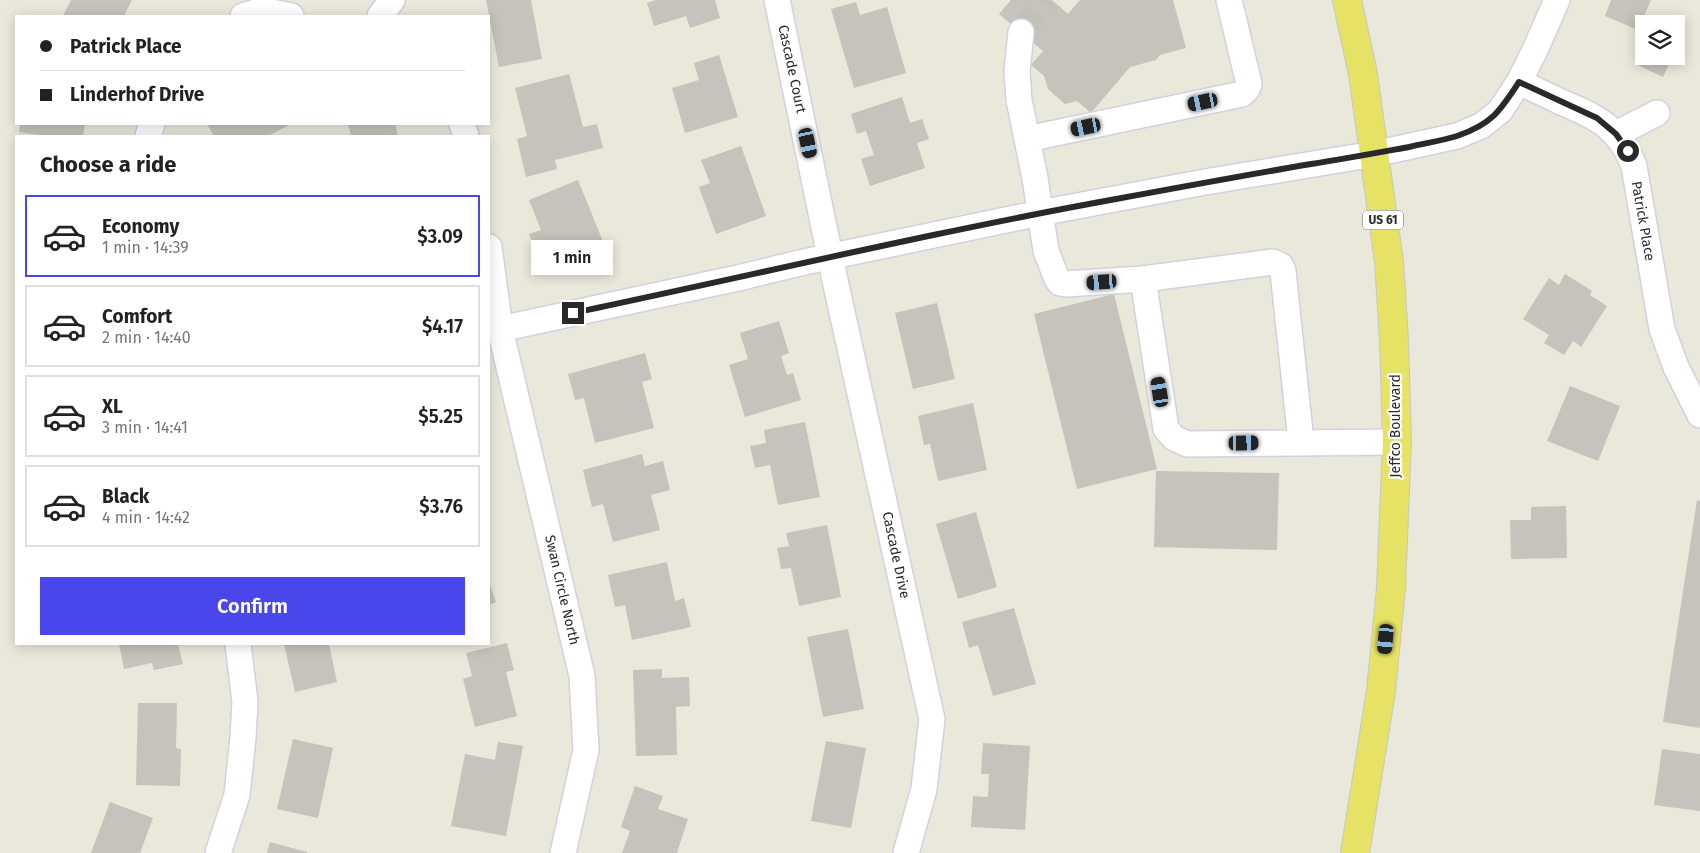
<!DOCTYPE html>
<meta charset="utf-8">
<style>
body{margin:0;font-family:"Fira Sans",sans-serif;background:#f6f6f6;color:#222;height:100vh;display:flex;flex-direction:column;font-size:19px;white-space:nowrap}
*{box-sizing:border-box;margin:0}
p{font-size:16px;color:#767676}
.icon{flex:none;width:28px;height:28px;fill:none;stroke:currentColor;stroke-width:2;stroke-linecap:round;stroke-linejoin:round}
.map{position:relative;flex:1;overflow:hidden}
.details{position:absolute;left:15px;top:135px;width:475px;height:510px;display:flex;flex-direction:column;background:#fff;border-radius:0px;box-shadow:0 2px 12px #0003}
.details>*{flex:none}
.banner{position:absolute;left:15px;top:15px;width:475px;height:110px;border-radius:0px;box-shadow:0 2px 12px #0003;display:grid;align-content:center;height:110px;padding:0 25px;background:#fff}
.controls{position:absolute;left:1635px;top:15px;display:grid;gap:10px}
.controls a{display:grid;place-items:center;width:50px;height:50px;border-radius:0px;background:#fff;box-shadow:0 2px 12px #0003;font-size:25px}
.end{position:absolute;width:22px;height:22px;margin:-11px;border:6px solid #292929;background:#fff;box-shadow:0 0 0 2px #fff}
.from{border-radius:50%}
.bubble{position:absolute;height:35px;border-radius:0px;background:#fff;box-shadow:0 2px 12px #0003;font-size:16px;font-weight:600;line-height:35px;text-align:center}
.car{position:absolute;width:15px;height:30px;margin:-15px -8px;border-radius:6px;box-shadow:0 0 4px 1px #0007;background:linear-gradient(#222 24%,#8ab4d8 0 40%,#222 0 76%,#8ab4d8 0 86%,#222 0)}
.banner b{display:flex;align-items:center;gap:18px;height:48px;font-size:19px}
.banner b+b{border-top:1px solid #e0e0e0}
.banner i{width:12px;height:12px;background:#222}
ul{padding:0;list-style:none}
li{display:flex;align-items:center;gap:15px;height:82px;margin:0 10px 8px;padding:0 15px;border:2px solid #e0e0e0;border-radius:0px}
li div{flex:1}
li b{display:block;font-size:19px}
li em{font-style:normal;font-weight:600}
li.active{border-color:#4946ec}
li>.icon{width:45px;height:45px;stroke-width:1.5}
h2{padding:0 25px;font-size:22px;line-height:60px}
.cta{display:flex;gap:10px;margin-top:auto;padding:10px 25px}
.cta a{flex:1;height:58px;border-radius:0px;background:#4946ec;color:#fff;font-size:20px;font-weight:600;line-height:58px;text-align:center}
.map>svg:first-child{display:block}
</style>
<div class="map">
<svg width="1700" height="853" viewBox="0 0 1700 853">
<rect width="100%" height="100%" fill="#eae7db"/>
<!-- building -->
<g fill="#c5c3bb">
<polygon points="71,0 132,0 124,16 63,16"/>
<polygon points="486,0 531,0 542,59 499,67"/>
<polygon points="656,0 715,0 720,18 690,28 686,16 654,26 647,3"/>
<polygon points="1011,0 1052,0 1068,14 1080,0 1173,0 1186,48 1160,55 1156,60 1130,67 1091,113 1077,101 1065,104 1048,89 1044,76 1031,65 1043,51 999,14"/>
<polygon points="1611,0 1651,0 1638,30 1605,16"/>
<polygon points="856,2 860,15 887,7 906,73 854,88 831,9"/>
<polygon points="1644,45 1644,56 1673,56 1663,77 1635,64"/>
<polygon points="719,55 738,117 685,133 672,88 699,80 694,63"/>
<polygon points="569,74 583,127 597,124 603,148 555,160 557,169 526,177 517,139 527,136 515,88"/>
<polygon points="902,97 910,123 922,119 929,139 917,143 925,168 870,186 861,159 874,155 866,131 857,134 851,114"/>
<polygon points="20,124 85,124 83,136 46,136 19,132"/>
<polygon points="207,124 291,124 268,136 214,136"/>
<polygon points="348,124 395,124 398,136 351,136"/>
<polygon points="741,146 766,216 716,234 699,187 710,183 701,160"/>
<polygon points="578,180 606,249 545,274 529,234 541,230 529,200"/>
<polygon points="1565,274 1592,291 1590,295 1607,306 1581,347 1573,341 1564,355 1544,343 1549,335 1523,319 1549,278 1559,285"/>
<polygon points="1114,294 1157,469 1077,489 1034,314"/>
<polygon points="937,303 955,379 913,389 895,313"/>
<polygon points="779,321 789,353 781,356 787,375 793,373 801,400 745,417 729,365 748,359 740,333"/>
<polygon points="645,353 652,379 642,382 654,428 595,443 584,398 575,400 568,374"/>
<polygon points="1570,386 1620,406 1598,461 1547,441"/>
<polygon points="973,403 987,470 938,481 930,444 924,445 918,416"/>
<polygon points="805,422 820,497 778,505 770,465 755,468 750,446 766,443 764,430"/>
<polygon points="642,454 645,466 663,461 670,490 651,495 660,530 613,542 603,504 592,507 583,470"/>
<polygon points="1156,471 1279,473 1277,550 1154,547"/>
<polygon points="1697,500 1700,501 1700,728 1663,722"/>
<polygon points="1566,506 1567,558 1511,559 1510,520 1531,520 1531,507"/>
<polygon points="976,512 997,587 958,599 936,524"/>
<polygon points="827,525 841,597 799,606 791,568 781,569 777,548 789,546 786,533"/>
<polygon points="667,562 675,601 684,598 691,627 632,640 625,605 615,607 608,575"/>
<polygon points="489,582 496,602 489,605"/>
<polygon points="1014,608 1036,684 993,696 978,645 969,648 962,622"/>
<polygon points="848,629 864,709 823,717 807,637"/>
<polygon points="507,643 514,670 506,672 517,716 475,727 463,679 472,676 466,653"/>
<polygon points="119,644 178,644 183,664 154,670 152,663 124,669"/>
<polygon points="284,644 329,644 337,682 295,692"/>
<polygon points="662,669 662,678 689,677 690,706 676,707 677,755 636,756 633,670"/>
<polygon points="138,703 177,703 176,748 181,749 180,786 136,785"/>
<polygon points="293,739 333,748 318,818 277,809"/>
<polygon points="826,741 866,748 851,828 811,821"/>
<polygon points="498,742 523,746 506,836 451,826 465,754 495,760"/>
<polygon points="983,743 1030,746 1025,830 971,827 973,796 988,797 989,774 981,774"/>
<polygon points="1662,749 1700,754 1700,811 1654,805"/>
<polygon points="635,786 663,796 658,809 688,819 677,853 622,853 630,831 621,827"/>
<polygon points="110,802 153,818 140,853 91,853"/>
<polygon points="270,842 307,852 307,853 267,853"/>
</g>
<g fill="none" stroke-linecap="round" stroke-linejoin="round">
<!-- minor-tunnel -->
<polyline stroke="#c3c1b7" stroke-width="25" stroke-dasharray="25 12" stroke-linecap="butt" points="1021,32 1046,0"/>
<!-- minor casing -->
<g stroke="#d1d1e0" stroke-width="28">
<g id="minor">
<polyline points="777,0 836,285 932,719 924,789 906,853"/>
<polyline points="243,16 262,10 291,16"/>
<polyline points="380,16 392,0"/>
<polyline points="1021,32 1017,72 1019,100 1035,178 1046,251 1057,279 1060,283 1066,284 1143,279 1166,429 1174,438 1187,444 1397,442"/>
<path d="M1519 82C1533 89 1547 95 1561 102 1597 117 1619 127 1634 166L1662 329 1676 367 1700 415"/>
<polyline points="462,124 466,136"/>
<polyline points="1616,134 1657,113"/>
<polyline points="148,136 152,124"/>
<polyline points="1027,139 1242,94 1247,89 1249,84 1229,0"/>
<polyline points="489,247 500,329 582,676 586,750 563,853"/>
<polyline points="1143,279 1273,262 1281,266 1283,271 1301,442"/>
<polyline points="500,329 738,278 804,262 1040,213 1205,182 1374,154 1457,136 1481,126 1500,111 1519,82 1535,50 1557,0"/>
<polyline points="218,853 237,795 243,737 245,702 238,644"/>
</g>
</g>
<!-- major casing -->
<g stroke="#c7c7c7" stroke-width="30">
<polyline id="major" points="1347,0 1363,74 1389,262 1394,339 1397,442 1391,588 1381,691 1355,853"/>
</g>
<!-- minor -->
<use href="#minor" stroke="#fff" stroke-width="25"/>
<!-- major -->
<use href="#major" stroke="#e5e265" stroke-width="28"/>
</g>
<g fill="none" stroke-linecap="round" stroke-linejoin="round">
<!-- route -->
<path stroke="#292929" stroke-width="6" d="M573 313C754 275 934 232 1116 199 1181 187 1246 175 1311 164 1344 159 1376 153 1409 147 1425 143 1441 141 1457 136 1492 124 1500 111 1519 82L1597 118 1616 134 1628 151"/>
</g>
<g text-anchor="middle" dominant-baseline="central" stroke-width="4.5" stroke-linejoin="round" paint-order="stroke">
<!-- shield labels -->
<rect fill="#fff" stroke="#696969" stroke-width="1" x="1363" y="210.5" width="40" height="19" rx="4"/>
<g font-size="12" font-weight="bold" fill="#292929">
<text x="1383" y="220">US 61</text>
</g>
<!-- street labels -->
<g font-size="14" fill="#292929" stroke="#fff">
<text transform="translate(792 69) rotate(78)">Cascade Court</text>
<text transform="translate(1643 221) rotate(80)">Patrick Place</text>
<text transform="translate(1395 426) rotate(-90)">Jeffco Boulevard</text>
<text transform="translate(896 555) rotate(78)">Cascade Drive</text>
<text transform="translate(562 590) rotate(77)">Swan Circle North</text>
</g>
</g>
</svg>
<div class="controls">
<a><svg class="icon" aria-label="layers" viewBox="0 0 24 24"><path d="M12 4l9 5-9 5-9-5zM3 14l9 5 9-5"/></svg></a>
</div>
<i class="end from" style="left:1628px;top:151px"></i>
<i class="end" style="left:573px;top:313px"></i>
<div class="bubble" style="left:531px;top:240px;width:82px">1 min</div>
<i class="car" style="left:1203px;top:102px;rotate:258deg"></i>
<i class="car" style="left:1086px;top:127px;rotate:258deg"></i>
<i class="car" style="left:808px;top:143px;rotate:168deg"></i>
<i class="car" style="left:1102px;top:282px;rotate:266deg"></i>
<i class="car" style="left:1160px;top:392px;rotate:351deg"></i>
<i class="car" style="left:1244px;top:443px;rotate:89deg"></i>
<i class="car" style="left:1386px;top:639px;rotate:185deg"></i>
<div class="banner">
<b><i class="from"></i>Patrick Place</b>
<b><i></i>Linderhof Drive</b>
</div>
<section class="details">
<h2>Choose a ride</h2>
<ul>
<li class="active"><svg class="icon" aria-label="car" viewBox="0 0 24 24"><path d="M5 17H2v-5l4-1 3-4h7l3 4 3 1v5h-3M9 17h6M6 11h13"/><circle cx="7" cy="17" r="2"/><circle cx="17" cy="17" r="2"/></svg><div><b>Economy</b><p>1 min · 14:39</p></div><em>$3.09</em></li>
<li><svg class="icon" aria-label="car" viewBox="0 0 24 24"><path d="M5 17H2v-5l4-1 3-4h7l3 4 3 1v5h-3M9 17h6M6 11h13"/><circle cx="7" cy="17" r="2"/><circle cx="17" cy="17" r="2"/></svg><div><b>Comfort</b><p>2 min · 14:40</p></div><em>$4.17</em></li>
<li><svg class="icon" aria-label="car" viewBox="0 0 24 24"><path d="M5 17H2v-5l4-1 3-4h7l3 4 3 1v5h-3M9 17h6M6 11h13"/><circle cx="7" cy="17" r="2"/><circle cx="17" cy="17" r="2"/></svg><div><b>XL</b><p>3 min · 14:41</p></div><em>$5.25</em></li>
<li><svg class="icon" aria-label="car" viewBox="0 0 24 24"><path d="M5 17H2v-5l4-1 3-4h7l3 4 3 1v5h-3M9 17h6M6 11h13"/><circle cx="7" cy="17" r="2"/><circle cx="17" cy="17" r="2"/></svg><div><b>Black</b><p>4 min · 14:42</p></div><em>$3.76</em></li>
</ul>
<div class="cta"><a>Confirm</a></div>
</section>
</div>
